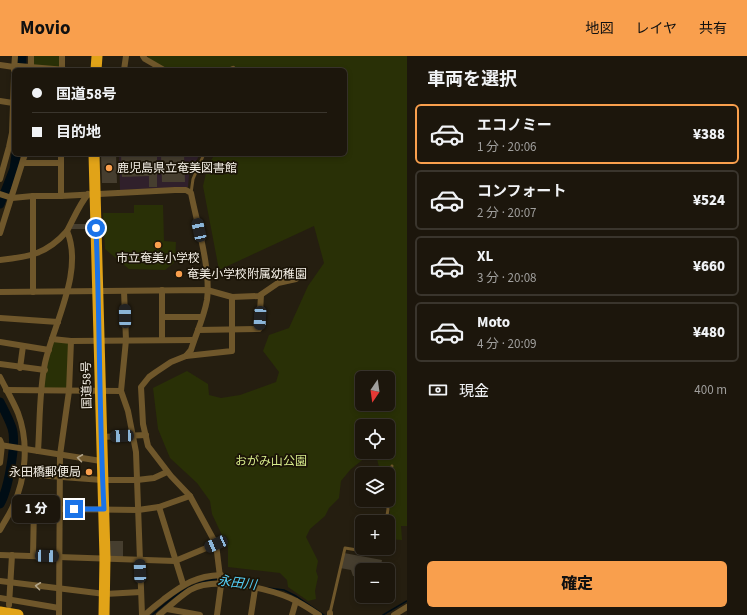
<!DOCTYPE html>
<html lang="ja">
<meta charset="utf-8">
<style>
body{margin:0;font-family:"Source Sans 3","Noto Sans JP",sans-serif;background:#29231a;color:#f1f3f6;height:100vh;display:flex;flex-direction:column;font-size:15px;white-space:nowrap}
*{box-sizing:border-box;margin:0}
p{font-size:13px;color:#a09f9d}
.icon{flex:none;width:22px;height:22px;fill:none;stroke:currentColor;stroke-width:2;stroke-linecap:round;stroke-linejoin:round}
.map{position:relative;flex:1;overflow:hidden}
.side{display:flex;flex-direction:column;background:#1c160c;width:340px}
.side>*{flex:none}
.banner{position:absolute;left:12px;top:12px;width:335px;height:88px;border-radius:6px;box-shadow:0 2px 6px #0003,0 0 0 1px #3a352d;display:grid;align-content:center;height:88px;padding:0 20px;background:#1c160c}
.needle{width:26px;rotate:193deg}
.tools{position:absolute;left:355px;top:315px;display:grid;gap:8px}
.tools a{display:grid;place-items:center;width:40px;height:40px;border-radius:6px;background:#1c160c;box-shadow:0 2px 6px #0003,0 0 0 1px #3a352d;font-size:20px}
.end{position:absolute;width:18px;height:18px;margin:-9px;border:5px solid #1a73e8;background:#fff;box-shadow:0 0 0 2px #fff}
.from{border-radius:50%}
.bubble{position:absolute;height:28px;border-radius:6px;background:#1c160c;box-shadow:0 2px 6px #0003,0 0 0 1px #3a352d;font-size:13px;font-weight:800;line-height:28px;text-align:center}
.car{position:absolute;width:12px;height:24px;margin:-12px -6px;border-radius:5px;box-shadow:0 0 3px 1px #0007;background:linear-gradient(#222 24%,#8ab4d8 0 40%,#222 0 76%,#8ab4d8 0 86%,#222 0)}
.banner b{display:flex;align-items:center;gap:14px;height:38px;font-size:15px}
.banner b+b{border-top:1px solid #3a352d}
.banner i{width:10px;height:10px;background:#f1f3f6}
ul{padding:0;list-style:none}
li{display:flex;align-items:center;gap:12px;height:60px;margin:0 8px 6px;padding:0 12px;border:2px solid #3a352d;border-radius:6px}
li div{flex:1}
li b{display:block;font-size:15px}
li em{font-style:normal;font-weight:800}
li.on{border-color:#f99f4d}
li>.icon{width:36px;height:36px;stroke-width:1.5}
h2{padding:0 20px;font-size:18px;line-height:48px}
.pay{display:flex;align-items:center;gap:10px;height:44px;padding:0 20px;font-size:15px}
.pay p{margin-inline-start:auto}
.primary-button{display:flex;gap:8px;margin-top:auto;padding:8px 20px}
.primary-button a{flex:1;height:46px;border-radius:6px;background:#f99f4d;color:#111;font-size:16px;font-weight:800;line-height:46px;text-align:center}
header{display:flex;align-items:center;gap:24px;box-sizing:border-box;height:56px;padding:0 20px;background:#f99f4d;color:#111}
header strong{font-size:19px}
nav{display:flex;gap:22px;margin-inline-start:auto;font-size:14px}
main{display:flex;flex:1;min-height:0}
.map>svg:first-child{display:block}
</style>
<header>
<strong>Movio</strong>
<nav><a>地図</a><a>レイヤ</a><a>共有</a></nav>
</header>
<main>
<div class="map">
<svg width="407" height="559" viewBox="0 0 407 559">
<rect width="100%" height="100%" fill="#251e10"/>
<!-- education -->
<polygon fill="#30202b" points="119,98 200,98 189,119 188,131 120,134"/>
<!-- green -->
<g fill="#293006" fill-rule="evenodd">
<polygon points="33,0 60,0 60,12 33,10"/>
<path d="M148 0H407V470H401L402 484 388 483 390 453 388 444V418H381L375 396H388V370H362V396H372L350 414 341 425 339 442 329 452 325 460 310 473 306 481 318 505 316 515 318 521 315 535 316 543 308 545 288 531 287 524 280 517 228 511V492L212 458 210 445 197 427 170 402 158 373 153 332 187 315 208 328 209 339 221 342 240 339 276 326 279 316 263 295 269 279 289 272 308 230 324 207 314 170 219 214 203 130 208 109 215 98H345V14H154ZM362 322H388V348H362Z"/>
<polygon points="134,149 163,149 164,185 176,186 175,206 165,214 129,213 105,193 103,157 134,157"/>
<polygon points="52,284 70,286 68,333 42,333"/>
</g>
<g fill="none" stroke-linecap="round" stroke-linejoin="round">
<!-- stream -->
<g stroke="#000d15" stroke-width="1.5">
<polyline points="268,532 284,534 296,540 324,559"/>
<path d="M152 559C172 541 192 525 218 523"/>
<polyline points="383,559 407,545"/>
</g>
<!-- river -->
<g stroke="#000d15" stroke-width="9">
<polyline points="22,14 22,0"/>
<polyline points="0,148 14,113 16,98"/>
<path d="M0 346C4 354 9 363 12 372 17 387 8 434 0 448"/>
</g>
</g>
<!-- building -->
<g fill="#463e2f">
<polygon points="101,98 116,98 117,127 102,127"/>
<polygon points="121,98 157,98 157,131 149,131 149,120 122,121"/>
<polygon points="161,98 184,98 185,126 162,126"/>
<polygon points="73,168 89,168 89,173 71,173"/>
<polygon points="109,485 123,485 123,503 109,502"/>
<polygon points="344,497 382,504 380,514 362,514 362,522 353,520 351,514 340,512"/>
</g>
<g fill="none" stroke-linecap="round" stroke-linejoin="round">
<!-- lane -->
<g stroke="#6f572b" stroke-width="3">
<polyline points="191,137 193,123 204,98"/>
<polyline points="388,427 392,410"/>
<polyline points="386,466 388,453 387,444"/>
<polyline points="330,557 345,492 381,498 382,492"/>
</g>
<!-- street -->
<g stroke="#6f572b" stroke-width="6">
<polyline points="143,0 145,3 164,14"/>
<polyline points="0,9 14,11 18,10 66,14"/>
<polyline points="14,14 15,0"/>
<polyline points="31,14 31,0"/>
<polyline points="62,14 62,0"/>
<polyline points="124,14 126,0"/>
<polyline points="231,14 233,13"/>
<polyline points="0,45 13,47"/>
<polyline points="23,107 61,107"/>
<polyline points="0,123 9,91 12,77 14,20"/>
<path d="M0 138 12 142 33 140H61L175 134H186L191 137C197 168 211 213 207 244 204 261 196 278 191 294L186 300 171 306 156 316 149 321 141 331 143 368 148 390 171 420 190 440 216 488 221 529 217 559"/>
<polyline points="61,140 61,98"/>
<polyline points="0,177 25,98"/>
<path d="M0 204C29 201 47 198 67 175"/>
<polyline points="124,235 126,284 121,335 128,355 136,396 142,559"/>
<polyline points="0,236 207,234 232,241 259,240 278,227 296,223"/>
<polyline points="33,236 33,140"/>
<polyline points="162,261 202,261"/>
<polyline points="0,262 58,266"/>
<polyline points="198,274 259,273 261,239"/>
<polyline points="52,283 71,285"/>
<polyline points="162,284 162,234"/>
<polyline points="0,286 49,294"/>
<polyline points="186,300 232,295 232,241"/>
<polyline points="0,308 45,314"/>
<polyline points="20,312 23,290"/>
<path d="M0 321C6 333 13 345 18 357 29 386 26 422 13 450 10 458 4 466 0 474"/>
<polyline points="6,334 121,335"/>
<polyline points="101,381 146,379"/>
<polyline points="0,384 2,389 0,407"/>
<polyline points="0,389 101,405"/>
<path d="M38 395C40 366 39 336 45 307 54 267 84 215 67 175 74 162 79 149 88 138"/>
<polyline points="23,418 102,424 137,424 154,422 167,416"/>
<polyline points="14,450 60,453 138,454 159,451 190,440"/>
<polyline points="159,451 183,528"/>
<polyline points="0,499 175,505 216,488"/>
<polyline points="33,500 34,451"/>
<polyline points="0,525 105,538 141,536"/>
<polyline points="0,542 59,552"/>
<polyline points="9,549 12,499"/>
<polyline points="167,553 200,559"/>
<polyline points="59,559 60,399 69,335 71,285 194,284"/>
<path d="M145 559C151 553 158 548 164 543 184 528 196 520 221 519"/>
<path d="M159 559C169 551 179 541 190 534 214 520 266 532 290 542 299 546 310 553 319 559"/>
<polyline points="251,559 255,533"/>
<polyline points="292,559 296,545"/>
<polyline points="330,559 330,557"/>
<polyline points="394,559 407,551"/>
</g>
<!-- highway -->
<g stroke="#e1a318" stroke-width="11">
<polyline points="96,14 97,0"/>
<polyline points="94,98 105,502 104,559"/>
<polyline points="0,556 18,559"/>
</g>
</g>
<!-- one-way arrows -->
<defs><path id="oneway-chevron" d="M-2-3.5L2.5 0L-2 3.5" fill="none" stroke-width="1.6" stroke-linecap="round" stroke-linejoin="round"/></defs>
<g stroke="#b2a489">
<use href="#oneway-chevron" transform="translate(80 402) rotate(-172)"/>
<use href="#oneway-chevron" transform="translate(38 530) rotate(-173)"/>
</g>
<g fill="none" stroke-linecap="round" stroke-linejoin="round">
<!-- route -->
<path stroke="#1a73e8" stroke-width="5" d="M74 453H104C99 360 100 266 96 172"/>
</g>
<!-- markers -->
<g fill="#f99f4d" stroke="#1b1407" stroke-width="1.5">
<circle cx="109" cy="112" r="4"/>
<circle cx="158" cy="189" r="4"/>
<circle cx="179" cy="218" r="4"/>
<circle cx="89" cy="416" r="4"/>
</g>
<g text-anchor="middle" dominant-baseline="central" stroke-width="3.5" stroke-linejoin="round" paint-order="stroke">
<!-- poi labels -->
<g font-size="12" fill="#f5f0e7" stroke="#1b1407" text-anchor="start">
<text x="117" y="112">鹿児島県立奄美図書館</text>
<text x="158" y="202" text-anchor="middle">市立奄美小学校</text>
<text x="187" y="218">奄美小学校附属幼稚園</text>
<text x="81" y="416" text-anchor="end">永田橋郵便局</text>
</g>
<!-- street labels -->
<g font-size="12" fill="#f5f0e7" stroke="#1b1407">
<text transform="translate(87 329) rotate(-91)">国道58号</text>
</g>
<!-- park labels -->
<g font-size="12" fill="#d7eb8b" stroke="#1b1407">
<text x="271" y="405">おがみ山公園</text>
</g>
<!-- water labels -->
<g font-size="13" font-style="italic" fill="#54cff7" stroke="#1b1407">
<text transform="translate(237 527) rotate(7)">永田川</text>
</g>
</g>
</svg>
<div class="tools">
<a><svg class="needle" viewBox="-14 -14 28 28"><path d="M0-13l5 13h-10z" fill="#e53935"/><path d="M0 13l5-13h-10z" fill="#a09f9d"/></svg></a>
<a><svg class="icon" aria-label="locate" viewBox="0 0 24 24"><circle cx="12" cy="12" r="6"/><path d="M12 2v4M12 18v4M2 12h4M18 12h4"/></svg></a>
<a><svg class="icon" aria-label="layers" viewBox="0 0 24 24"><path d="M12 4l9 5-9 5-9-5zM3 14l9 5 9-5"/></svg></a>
<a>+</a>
<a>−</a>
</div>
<i class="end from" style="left:96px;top:172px"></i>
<i class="end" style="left:74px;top:453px"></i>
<div class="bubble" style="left:12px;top:439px;width:48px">1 分</div>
<i class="car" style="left:199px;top:174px;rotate:348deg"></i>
<i class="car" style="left:125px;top:260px;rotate:359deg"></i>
<i class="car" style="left:260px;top:262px;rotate:183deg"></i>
<i class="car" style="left:122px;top:380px;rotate:267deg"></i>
<i class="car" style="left:216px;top:488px;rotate:247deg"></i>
<i class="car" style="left:47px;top:500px;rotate:92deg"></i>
<i class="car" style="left:140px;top:515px;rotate:358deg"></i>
<div class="banner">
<b><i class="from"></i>国道58号</b>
<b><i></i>目的地</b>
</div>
</div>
<section class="side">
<h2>車両を選択</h2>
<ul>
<li class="on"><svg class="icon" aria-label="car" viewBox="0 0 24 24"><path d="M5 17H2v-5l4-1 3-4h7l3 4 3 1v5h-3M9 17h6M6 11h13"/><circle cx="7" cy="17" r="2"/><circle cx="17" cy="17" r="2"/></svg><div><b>エコノミー</b><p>1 分 · 20:06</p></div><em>¥388</em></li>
<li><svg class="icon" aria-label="car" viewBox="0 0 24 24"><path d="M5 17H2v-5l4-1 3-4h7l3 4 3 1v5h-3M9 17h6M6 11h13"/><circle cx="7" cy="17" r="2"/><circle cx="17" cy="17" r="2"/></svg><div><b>コンフォート</b><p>2 分 · 20:07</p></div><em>¥524</em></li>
<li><svg class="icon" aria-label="car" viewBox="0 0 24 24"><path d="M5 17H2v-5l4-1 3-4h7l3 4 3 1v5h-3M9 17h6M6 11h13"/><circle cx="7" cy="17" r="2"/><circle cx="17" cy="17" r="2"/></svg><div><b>XL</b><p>3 分 · 20:08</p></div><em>¥660</em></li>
<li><svg class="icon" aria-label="car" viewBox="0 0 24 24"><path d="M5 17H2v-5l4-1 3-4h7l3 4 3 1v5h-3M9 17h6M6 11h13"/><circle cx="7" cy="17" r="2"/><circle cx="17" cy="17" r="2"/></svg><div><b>Moto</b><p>4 分 · 20:09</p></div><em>¥480</em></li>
</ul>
<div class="pay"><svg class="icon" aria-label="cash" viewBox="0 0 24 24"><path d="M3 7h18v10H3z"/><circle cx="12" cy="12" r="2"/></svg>現金<p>400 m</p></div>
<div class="primary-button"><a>確定</a></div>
</section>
</main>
